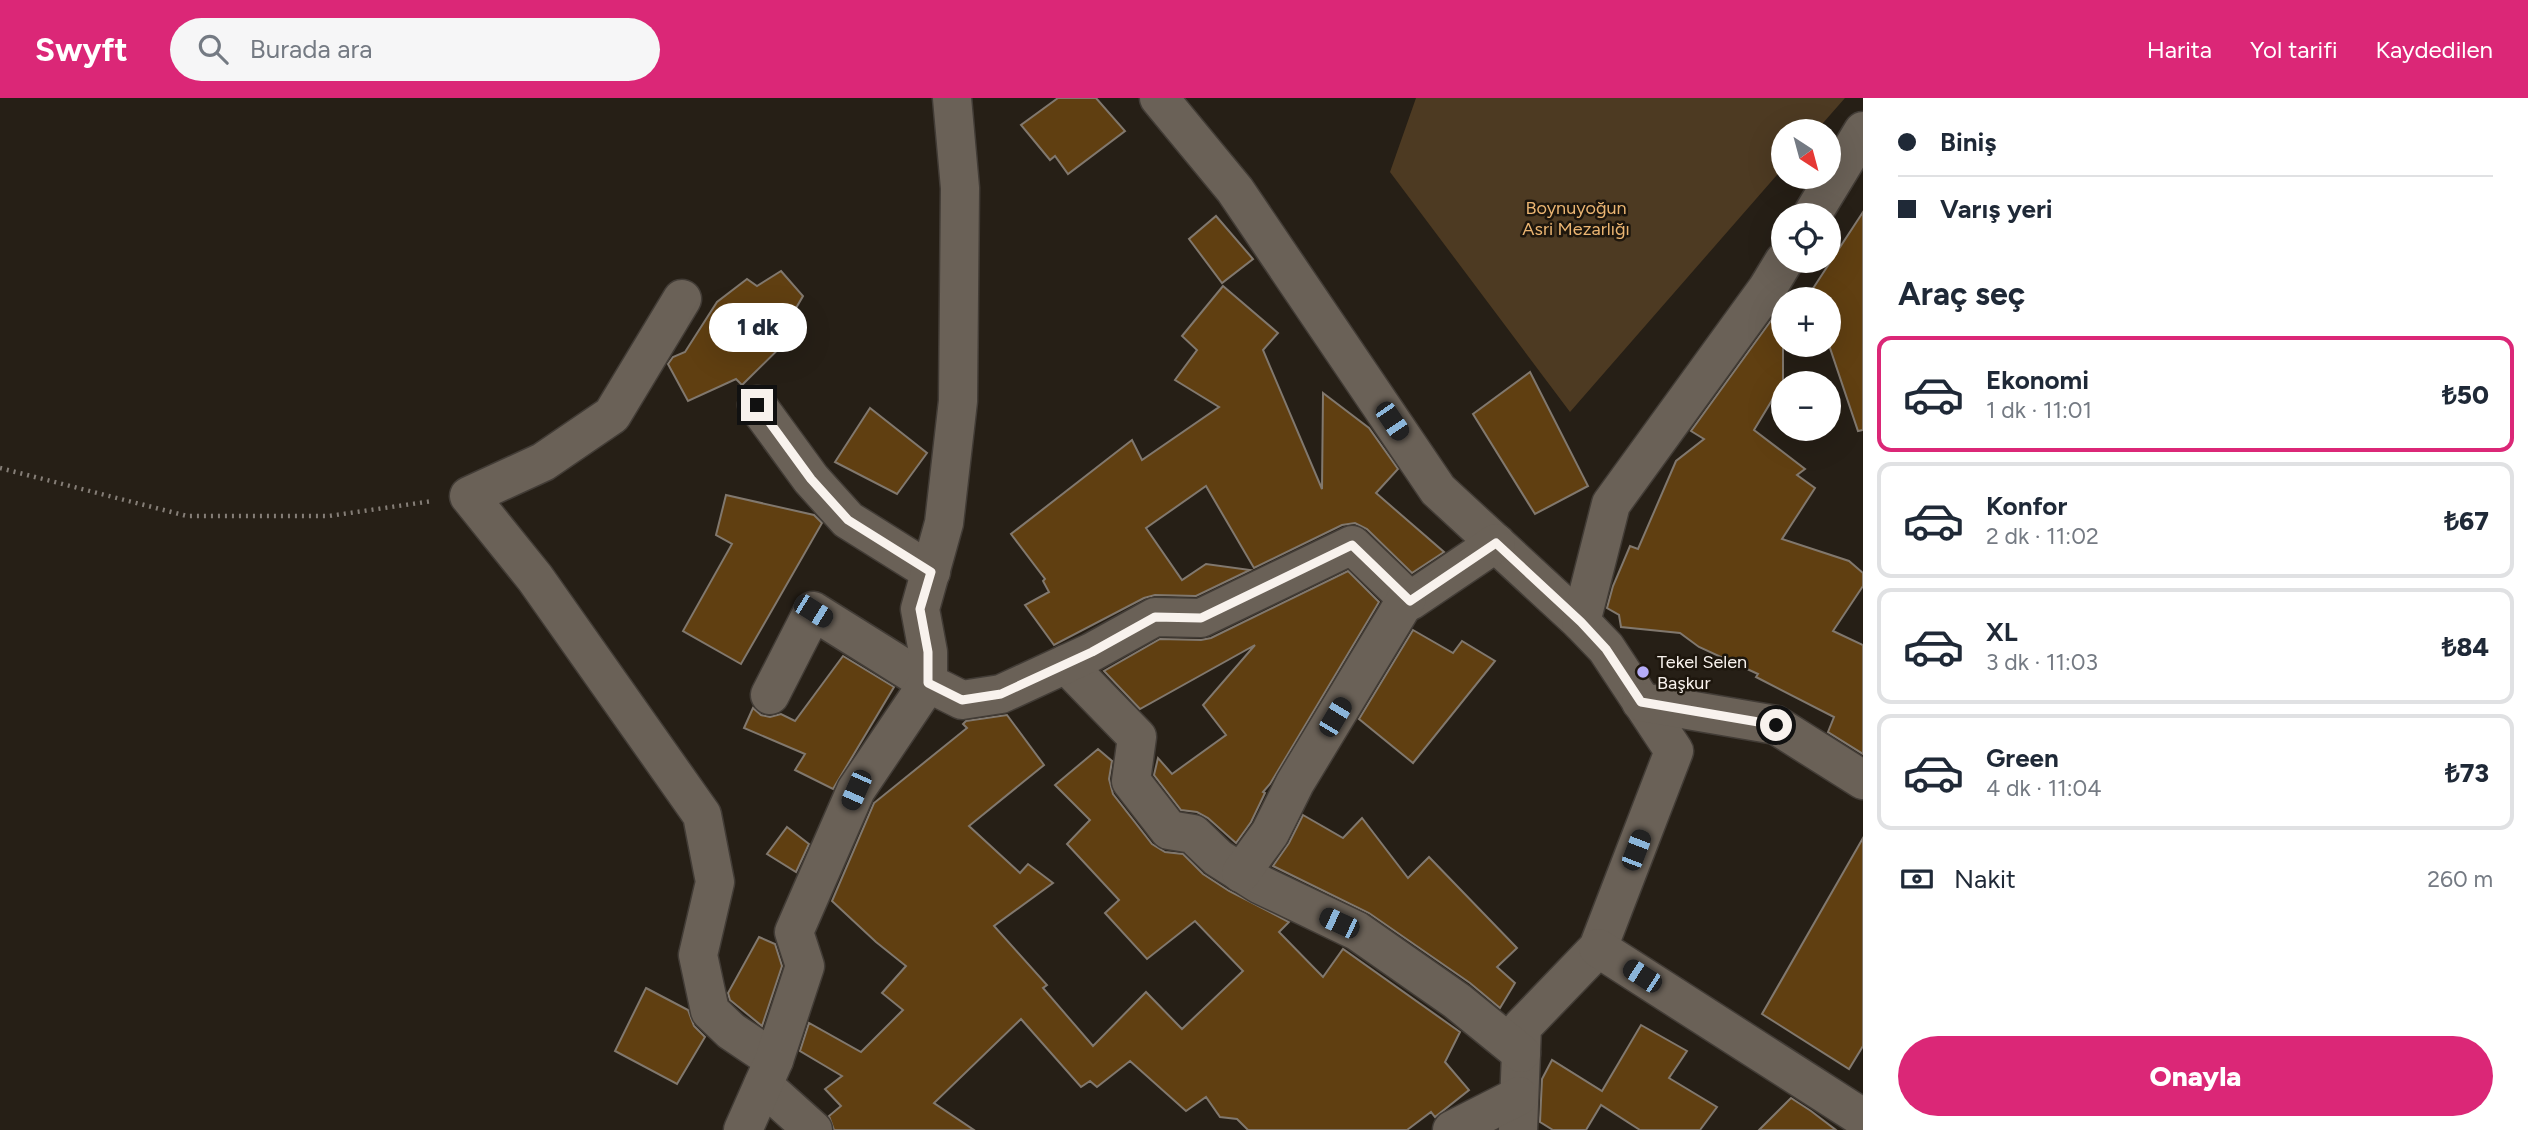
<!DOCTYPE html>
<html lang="tr">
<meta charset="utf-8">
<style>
body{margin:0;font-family:Figtree,sans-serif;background:#f6f6f7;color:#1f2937;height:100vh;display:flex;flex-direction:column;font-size:26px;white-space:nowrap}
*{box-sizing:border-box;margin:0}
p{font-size:23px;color:#747a83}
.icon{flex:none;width:38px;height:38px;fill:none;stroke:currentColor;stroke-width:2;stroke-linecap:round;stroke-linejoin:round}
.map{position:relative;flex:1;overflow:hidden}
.side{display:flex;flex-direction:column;background:#fff;width:665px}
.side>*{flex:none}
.guide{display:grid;align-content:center;height:154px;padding:0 35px;background:#fff}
.needle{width:46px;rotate:144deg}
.fabs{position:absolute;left:1771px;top:21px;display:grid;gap:14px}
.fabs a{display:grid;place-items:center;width:70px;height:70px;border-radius:50%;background:#fff;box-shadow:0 7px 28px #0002;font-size:35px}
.end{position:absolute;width:32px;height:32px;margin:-16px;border:9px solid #f8f2ed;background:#111;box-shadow:0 0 0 4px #111}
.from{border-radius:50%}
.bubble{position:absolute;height:49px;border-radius:24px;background:#fff;box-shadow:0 7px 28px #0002;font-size:23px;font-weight:800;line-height:49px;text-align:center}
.car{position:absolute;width:21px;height:42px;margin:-21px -10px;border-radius:9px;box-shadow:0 0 5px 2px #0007;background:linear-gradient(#222 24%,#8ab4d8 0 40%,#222 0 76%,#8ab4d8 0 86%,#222 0)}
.guide b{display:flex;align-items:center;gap:24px;height:66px;font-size:26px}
.guide b+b{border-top:2px solid #e0e1e3}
.guide i{width:18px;height:18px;background:#1f2937}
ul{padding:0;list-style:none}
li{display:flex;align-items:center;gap:21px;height:116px;margin:0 14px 10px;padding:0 21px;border:4px solid #e0e1e3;border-radius:14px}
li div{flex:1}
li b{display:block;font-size:26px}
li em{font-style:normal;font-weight:800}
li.on{border-color:#db2777}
li>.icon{width:63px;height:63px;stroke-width:1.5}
h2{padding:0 35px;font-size:32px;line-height:84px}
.pay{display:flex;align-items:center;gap:18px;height:77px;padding:0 35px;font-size:26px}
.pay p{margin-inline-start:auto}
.button{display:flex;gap:14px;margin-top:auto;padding:14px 35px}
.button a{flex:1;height:80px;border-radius:42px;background:#db2777;color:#fff;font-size:28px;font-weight:800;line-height:80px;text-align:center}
header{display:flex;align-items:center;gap:42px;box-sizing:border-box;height:98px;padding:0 35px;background:#db2777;color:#fff}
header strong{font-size:33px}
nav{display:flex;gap:38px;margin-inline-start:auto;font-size:24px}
.search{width:490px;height:63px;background:#f6f6f7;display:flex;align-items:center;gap:18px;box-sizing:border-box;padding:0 24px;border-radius:38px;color:#747a83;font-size:26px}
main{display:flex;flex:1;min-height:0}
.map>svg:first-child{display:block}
</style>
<header>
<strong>Swyft</strong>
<div class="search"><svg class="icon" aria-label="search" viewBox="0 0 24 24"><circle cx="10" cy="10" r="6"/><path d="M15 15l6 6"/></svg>Burada ara</div>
<nav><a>Harita</a><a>Yol tarifi</a><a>Kaydedilen</a></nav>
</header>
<main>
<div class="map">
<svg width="1863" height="1032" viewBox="0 0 1863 1032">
<rect width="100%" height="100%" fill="#261f16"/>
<!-- green -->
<polygon fill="#4d3a22" points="1416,0 1845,0 1816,33 1783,33 1783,70 1570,314 1390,74"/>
<!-- building -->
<g fill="#603f11" stroke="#81786e" stroke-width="2">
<polygon points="1058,0 1096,0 1125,33 1068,76 1055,58 1050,62 1021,27"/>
<polygon points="1863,114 1863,332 1858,333 1829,247 1829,201 1813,201 1810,195"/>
<polygon points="1216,118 1253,161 1222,185 1189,141"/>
<polygon points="781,173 803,198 792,217 801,229 742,287 736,281 688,303 668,266 673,259 685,254 717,204 747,181 757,188"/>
<polygon points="1223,188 1278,235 1263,252 1322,391 1323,295 1369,330 1398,371 1376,395 1444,454 1412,475 1367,431 1355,425 1342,427 1254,470 1206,388 1146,430 1182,482 1206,466 1250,472 1196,498 1155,497 1144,500 1054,547 1025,507 1049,494 1043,483 1045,481 1011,436 1132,342 1142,362 1219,309 1175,282 1197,252 1182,238"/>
<polygon points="1783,206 1783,284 1754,332 1805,371 1797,377 1815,390 1782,441 1849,463 1863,475 1863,488 1833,533 1863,547 1863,656 1828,634 1834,619 1756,579 1758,576 1699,549 1680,535 1621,529 1619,517 1607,510 1613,488 1630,448 1638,451 1676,363 1704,341 1691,333"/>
<polygon points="1530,274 1588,388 1535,416 1473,316"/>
<polygon points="870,310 927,355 897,396 835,364"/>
<polygon points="726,397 814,417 822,425 741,566 683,533 732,446 716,437"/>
<polygon points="1348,473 1379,504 1270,686 1263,694 1265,695 1251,724 1236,745 1208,720 1197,714 1181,712 1154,677 1158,660 1172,676 1226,637 1203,607 1255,547 1140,611 1104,573 1160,541 1201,542 1211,540"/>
<polygon points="1413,532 1453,555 1462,543 1495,563 1413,665 1359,621"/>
<polygon points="843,558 894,589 833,691 795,672 805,656 744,630 753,610 761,617 770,619 781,616 795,623"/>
<polygon points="1007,617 1044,667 969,728 1020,775 1028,766 1053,785 994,828 1047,887 1043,890 1093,948 1146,894 1182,931 1243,873 1195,823 1147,861 1105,815 1119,802 1067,746 1090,722 1055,687 1098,651 1112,663 1109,681 1113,696 1152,746 1165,754 1183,756 1203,776 1229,793 1289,824 1279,834 1323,879 1343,851 1460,934 1445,964 1469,992 1435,1019 1431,1014 1407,1032 1248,1032 1237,1021 1220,1019 1206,999 1186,1013 1130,963 1097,989 1090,983 1081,989 1021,921 934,1005 974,1032 834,1032 829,1018 841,1008 825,991 842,978 800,953 809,925 861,954 903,912 882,895 906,868 876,844 832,803 874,705 967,630 963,626 966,623"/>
<polygon points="1303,717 1343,740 1362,720 1408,780 1429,759 1517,850 1497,869 1515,885 1500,910 1470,885 1369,815 1273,768 1289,745"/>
<polygon points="787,729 809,746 796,774 767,756"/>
<polygon points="1863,740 1863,948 1849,971 1762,916"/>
<polygon points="759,839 775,846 782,868 762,928 730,902 728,895"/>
<polygon points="646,890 688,912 694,928 705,939 677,986 615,953"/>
<polygon points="1641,927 1687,953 1669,980 1717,1009 1700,1032 1640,1032 1601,1007 1586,1032 1553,1032 1540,1024 1542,981 1552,962 1602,993"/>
<polygon points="1791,1000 1811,1013 1836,1032 1759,1032"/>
</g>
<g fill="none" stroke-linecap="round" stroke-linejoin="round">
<!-- minor casing -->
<g stroke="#423c36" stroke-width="41">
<g id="minor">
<polyline points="1159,0 1235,92 1438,392 1581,524 1606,550 1674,653 1598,850 1522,929 1518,1032"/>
<polyline points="1812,117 1863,33"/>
<polyline points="682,201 612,317 543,364 469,398 535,480 702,717 715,784 698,857 710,913 731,933 774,962"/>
<polyline points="757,307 811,381 848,422 931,474"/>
<polyline points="1581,524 1611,406 1767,191 1784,163"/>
<polyline points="1066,566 1137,639 1131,683 1169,732 1193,736 1218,760 1259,786 1357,833 1457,903 1521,955"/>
<polyline points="770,597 813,513 928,585 962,602 1001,596 1092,554 1155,519 1201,520 1352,447 1410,503 1496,445"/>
<polyline points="1641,604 1776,627 1863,682"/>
<polyline points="1241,775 1270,735 1295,685 1407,500"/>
<polyline points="1598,850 1863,1020"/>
<polyline points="763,987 813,1032"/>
<polyline points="743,1032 774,962 805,868 794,834 856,692 928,585 928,554 920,511 944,425 958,303 960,90 952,0"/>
<polyline points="1452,1032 1519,998"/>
</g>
</g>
<!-- path -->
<polyline stroke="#857e77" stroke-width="4.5" stroke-dasharray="2 5" stroke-linecap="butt" points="0,370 187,418 329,418 433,403"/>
<!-- minor -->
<use href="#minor" stroke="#6a6157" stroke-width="38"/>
</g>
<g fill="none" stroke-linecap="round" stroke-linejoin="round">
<!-- route -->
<polyline stroke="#f8f2ed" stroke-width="9" points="757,307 811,381 848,422 931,474 920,511 928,554 928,585 962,602 1001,596 1092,554 1155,519 1201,520 1352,447 1410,503 1496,445 1581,524 1606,551 1641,604 1776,627"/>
</g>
<!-- markers -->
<circle fill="#b5acf8" stroke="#1d160d" stroke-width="2.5" cx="1643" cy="574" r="7"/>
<g text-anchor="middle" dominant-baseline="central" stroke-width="5" stroke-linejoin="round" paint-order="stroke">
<!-- park labels -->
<g font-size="18" fill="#ebb572" stroke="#1d160d">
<text x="1576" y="110">Boynuyoğun<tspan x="1576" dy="21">Asri Mezarlığı</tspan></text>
</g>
<!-- poi labels -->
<g font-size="18" fill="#f8f2ed" stroke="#1d160d" text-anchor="start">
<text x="1657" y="564">Tekel Selen<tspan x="1657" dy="21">Başkur</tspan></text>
</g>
</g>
</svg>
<div class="fabs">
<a><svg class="needle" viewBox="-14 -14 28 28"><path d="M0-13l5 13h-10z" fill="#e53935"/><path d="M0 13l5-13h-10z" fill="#747a83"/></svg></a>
<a><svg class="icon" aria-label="locate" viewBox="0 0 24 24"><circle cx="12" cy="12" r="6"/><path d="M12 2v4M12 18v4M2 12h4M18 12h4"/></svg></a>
<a>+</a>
<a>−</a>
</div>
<i class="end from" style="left:1776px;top:627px"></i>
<i class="end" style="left:757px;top:307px"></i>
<div class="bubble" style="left:709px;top:205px;width:98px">1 dk</div>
<i class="car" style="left:1392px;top:323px;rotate:146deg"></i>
<i class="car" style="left:813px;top:513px;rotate:122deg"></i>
<i class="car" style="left:1335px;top:619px;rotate:31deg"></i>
<i class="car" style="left:856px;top:692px;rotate:204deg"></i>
<i class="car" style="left:1636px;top:752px;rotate:21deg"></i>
<i class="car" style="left:1339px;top:825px;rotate:295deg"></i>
<i class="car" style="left:1642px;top:878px;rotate:303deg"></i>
</div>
<section class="side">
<div class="guide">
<b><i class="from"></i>Biniş</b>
<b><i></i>Varış yeri</b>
</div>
<h2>Araç seç</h2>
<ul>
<li class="on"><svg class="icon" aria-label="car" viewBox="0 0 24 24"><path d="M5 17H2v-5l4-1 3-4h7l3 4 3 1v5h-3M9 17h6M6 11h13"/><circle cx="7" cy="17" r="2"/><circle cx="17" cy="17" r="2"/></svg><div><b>Ekonomi</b><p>1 dk · 11:01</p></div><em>₺50</em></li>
<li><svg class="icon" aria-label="car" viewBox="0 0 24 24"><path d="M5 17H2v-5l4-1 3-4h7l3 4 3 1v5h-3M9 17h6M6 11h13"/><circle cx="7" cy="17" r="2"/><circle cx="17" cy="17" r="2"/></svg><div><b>Konfor</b><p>2 dk · 11:02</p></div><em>₺67</em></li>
<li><svg class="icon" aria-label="car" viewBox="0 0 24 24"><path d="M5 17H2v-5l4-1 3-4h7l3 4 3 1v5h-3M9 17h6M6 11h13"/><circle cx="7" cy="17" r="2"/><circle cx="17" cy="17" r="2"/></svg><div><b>XL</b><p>3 dk · 11:03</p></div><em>₺84</em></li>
<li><svg class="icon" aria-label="car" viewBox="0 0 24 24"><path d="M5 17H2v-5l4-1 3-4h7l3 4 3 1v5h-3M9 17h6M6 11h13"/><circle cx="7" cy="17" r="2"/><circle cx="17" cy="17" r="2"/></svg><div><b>Green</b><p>4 dk · 11:04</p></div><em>₺73</em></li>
</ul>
<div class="pay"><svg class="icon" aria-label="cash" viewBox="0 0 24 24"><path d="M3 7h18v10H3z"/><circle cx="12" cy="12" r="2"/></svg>Nakit<p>260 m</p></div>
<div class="button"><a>Onayla</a></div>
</section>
</main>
